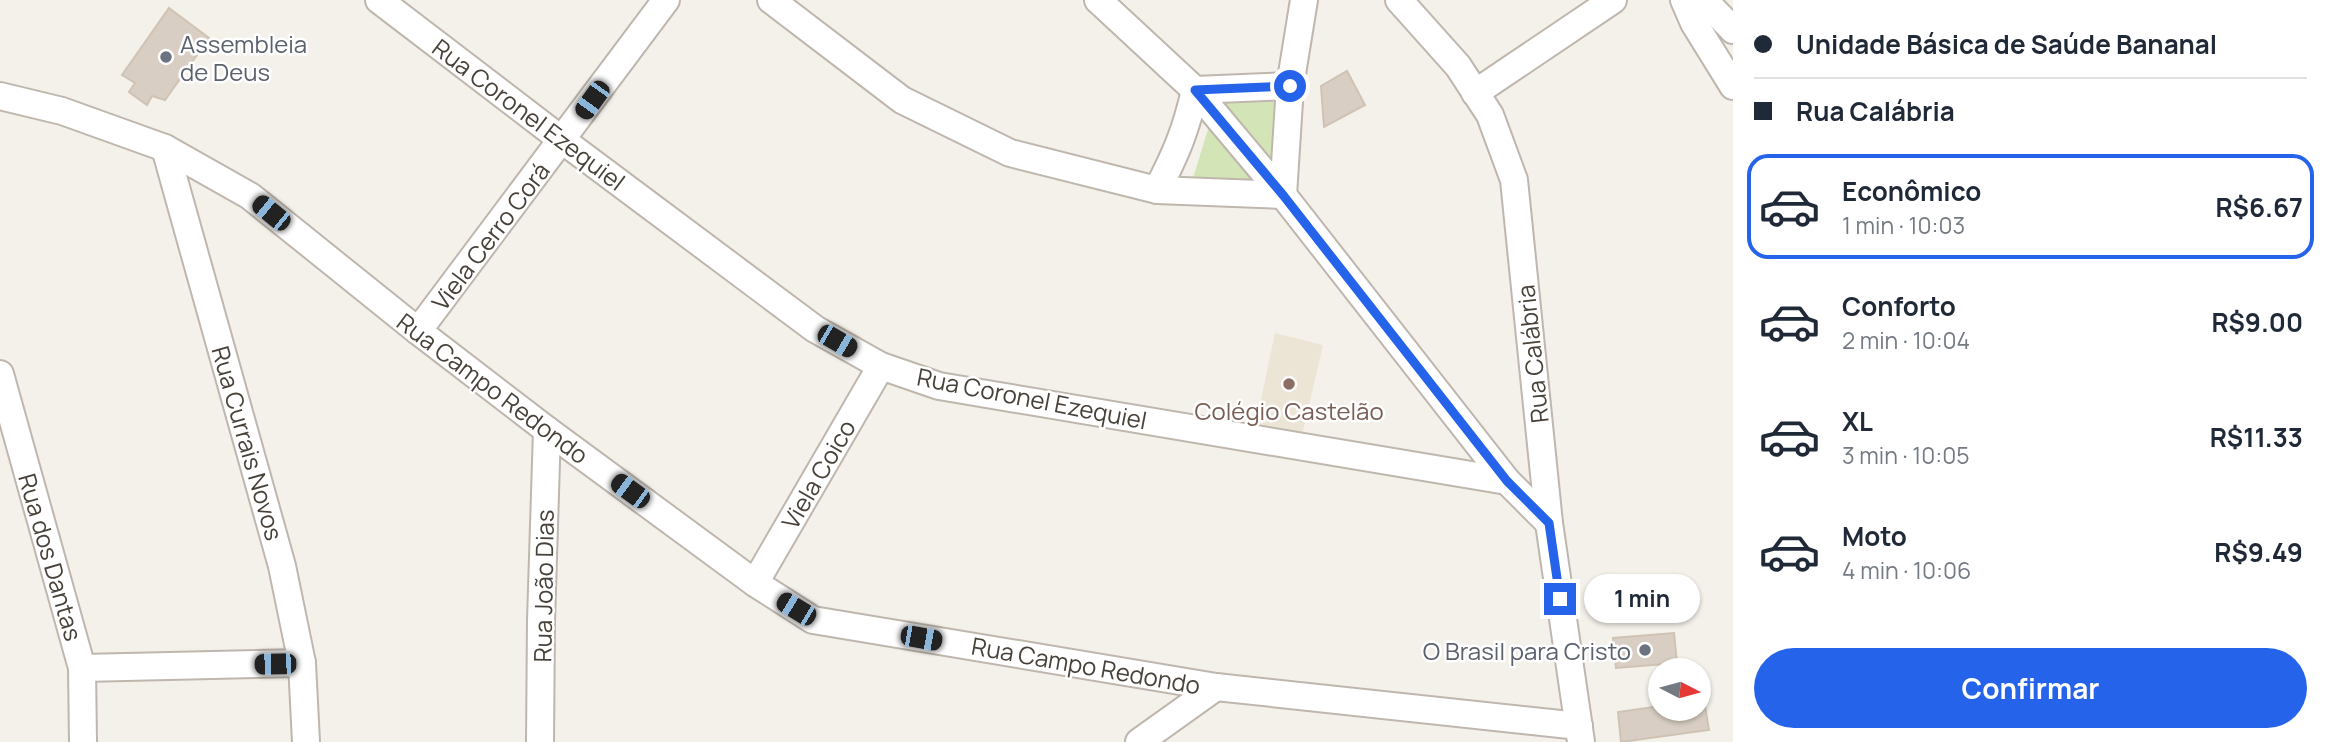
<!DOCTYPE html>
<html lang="pt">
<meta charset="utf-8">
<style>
body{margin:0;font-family:Manrope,sans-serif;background:#f2f2f3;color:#1f2937;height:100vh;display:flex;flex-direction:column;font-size:26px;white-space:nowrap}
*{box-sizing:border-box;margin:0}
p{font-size:23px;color:#747a83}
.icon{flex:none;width:38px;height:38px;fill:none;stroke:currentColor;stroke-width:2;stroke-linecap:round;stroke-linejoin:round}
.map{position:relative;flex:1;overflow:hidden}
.details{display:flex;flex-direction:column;background:#fff;width:595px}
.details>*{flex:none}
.guide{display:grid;align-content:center;height:154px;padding:0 21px;background:#fff}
.needle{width:46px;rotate:96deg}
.tools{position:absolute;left:1648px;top:658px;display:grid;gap:14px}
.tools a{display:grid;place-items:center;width:63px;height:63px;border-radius:50%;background:#fff;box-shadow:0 2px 5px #0004;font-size:35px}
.end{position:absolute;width:32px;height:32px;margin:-16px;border:9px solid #2563eb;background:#fff;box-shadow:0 0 0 4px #fff}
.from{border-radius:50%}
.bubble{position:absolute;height:49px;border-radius:24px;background:#fff;box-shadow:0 2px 5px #0004;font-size:23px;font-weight:700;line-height:49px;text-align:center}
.car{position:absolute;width:21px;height:42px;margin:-21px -10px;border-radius:9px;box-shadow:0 0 5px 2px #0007;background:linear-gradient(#222 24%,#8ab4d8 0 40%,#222 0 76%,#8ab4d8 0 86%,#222 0)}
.guide b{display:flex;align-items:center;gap:24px;height:66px;font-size:26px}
.guide b+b{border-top:2px solid #e0e1e3}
.guide i{width:18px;height:18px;background:#1f2937}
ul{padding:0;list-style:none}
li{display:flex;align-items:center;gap:21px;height:105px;margin:0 14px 10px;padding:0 7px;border:4px solid transparent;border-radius:21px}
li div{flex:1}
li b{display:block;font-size:26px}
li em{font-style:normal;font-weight:700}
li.current{border-color:#2563eb}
li>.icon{width:63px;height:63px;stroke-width:1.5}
.action{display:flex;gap:14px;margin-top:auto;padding:14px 21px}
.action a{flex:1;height:80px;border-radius:42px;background:#2563eb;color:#fff;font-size:28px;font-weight:700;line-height:80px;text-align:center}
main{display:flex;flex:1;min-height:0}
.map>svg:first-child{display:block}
</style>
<main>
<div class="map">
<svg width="1733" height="742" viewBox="0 0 1733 742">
<rect width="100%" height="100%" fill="#f4f0ea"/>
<!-- education -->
<polygon fill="#ece4d5" points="1275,333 1323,345 1302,435 1256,424"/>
<!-- green -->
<g fill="#d3e5b6">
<polygon points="1285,95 1282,183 1219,101"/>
<polygon points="1212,116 1274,190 1190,188"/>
</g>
<!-- building -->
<g fill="#d8cec3" stroke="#cfc3b4" stroke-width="2">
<polygon points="169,8 209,38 165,100 152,96 147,105 129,92 135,83 122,75"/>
<polygon points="1347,71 1365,105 1324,127 1321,86"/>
<polygon points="1674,633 1677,663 1616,668 1613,638"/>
<polygon points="1704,700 1709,730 1621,742 1618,712 1661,706 1661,709 1673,709 1672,714 1687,714 1687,709 1699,709 1699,701"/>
</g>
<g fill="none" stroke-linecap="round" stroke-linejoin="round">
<!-- minor casing -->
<g stroke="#bfb7ad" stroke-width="30">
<g id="minor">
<polyline points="379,0 562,140 815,329 881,366 939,386 1507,481"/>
<polyline points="771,0 902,100 1010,153 1157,190 1283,195"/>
<polyline points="1098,0 1195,90 1283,195 1507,481 1549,523"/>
<polyline points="1399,0 1458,66 1490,115 1514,180 1549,523 1581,742"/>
<polyline points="1684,0 1694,23 1733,86"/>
<polyline points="1704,0 1733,30"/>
<polyline points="1195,90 1290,86"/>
<polyline points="1475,93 1613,0"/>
<polyline points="0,96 62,111 165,148 250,196 418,331 547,430 755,583 813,620 1216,687 1579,726"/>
<polyline points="165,148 282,566 302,663 306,742"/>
<path d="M1157 190C1176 154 1186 130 1195 90"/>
<polyline points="1283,195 1290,86 1304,0"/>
<polyline points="418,331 666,0"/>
<polyline points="0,374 82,668 83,742"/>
<polyline points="755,583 881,366"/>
<polyline points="82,668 302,663"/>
<polyline points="540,742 541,621 547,430"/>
<polyline points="1139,742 1216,687"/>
</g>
</g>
<!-- minor -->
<use href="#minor" stroke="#fff" stroke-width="26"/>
</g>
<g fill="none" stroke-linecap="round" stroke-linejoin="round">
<!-- route -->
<polyline stroke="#2563eb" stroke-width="9" points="1290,86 1195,90 1283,195 1507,481 1549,523 1560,599"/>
</g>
<!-- markers -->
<g fill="#6b7280" stroke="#fff" stroke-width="2.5">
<circle cx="166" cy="57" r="7"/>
<circle cx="1645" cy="650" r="7"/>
</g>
<circle fill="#8d6e63" stroke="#fff" stroke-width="2.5" cx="1289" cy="384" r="7"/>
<g text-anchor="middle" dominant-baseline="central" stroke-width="5" stroke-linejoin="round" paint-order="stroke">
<!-- worship labels -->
<g font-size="24" fill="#5b616d" stroke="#fff" text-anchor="start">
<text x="180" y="43">Assembleia<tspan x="180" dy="28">de Deus</tspan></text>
<text x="1631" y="650" text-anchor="end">O Brasil para Cristo</text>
</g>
<!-- street labels -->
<g font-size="24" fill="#474139" stroke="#fff">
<text transform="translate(529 114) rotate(37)">Rua Coronel Ezequiel</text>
<text transform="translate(490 236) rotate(-53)">Viela Cerro Corá</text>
<text transform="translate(1532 354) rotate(-96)">Rua Calábria</text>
<text transform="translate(493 388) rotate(37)">Rua Campo Redondo</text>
<text transform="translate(1032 398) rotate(11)">Rua Coronel Ezequiel</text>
<text transform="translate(248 443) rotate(74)">Rua Currais Novos</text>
<text transform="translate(818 474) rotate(-60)">Viela Coico</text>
<text transform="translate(51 557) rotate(74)">Rua dos Dantas</text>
<text transform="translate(543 586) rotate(-89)">Rua João Dias</text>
<text transform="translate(1086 665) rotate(10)">Rua Campo Redondo</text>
</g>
<!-- education labels -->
<g font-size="24" fill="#785e54" stroke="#fff">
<text x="1289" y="410">Colégio Castelão</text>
</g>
</g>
</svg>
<div class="tools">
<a><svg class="needle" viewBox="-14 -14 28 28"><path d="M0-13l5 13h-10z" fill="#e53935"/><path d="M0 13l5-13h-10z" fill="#747a83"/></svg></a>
</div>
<i class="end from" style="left:1290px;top:86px"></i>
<i class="end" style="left:1560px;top:599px"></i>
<div class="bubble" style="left:1584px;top:574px;width:116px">1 min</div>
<i class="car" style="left:592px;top:100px;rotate:216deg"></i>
<i class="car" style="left:271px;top:213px;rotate:309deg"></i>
<i class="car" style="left:837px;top:341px;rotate:120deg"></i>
<i class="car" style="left:630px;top:491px;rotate:306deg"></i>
<i class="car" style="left:796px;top:609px;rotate:301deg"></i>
<i class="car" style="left:921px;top:638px;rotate:100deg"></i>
<i class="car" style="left:275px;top:664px;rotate:269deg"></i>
</div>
<section class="details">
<div class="guide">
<b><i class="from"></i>Unidade Básica de Saúde Bananal</b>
<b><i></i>Rua Calábria</b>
</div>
<ul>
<li class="current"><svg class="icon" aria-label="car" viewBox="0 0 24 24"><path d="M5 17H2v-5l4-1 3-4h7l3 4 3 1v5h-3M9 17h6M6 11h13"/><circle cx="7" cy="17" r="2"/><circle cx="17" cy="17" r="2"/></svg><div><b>Econômico</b><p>1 min · 10:03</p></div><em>R$6.67</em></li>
<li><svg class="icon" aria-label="car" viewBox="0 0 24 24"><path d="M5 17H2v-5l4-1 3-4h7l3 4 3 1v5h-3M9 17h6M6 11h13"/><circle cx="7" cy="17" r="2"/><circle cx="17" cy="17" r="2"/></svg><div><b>Conforto</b><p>2 min · 10:04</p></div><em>R$9.00</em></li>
<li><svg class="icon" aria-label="car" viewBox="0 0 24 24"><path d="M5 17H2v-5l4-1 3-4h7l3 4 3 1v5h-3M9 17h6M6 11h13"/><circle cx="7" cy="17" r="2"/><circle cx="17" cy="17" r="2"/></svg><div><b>XL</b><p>3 min · 10:05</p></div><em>R$11.33</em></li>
<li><svg class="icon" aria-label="car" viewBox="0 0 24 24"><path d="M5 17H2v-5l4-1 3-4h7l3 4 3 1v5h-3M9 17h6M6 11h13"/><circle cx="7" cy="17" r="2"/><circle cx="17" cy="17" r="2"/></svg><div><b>Moto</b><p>4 min · 10:06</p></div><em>R$9.49</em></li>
</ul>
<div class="action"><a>Confirmar</a></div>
</section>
</main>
